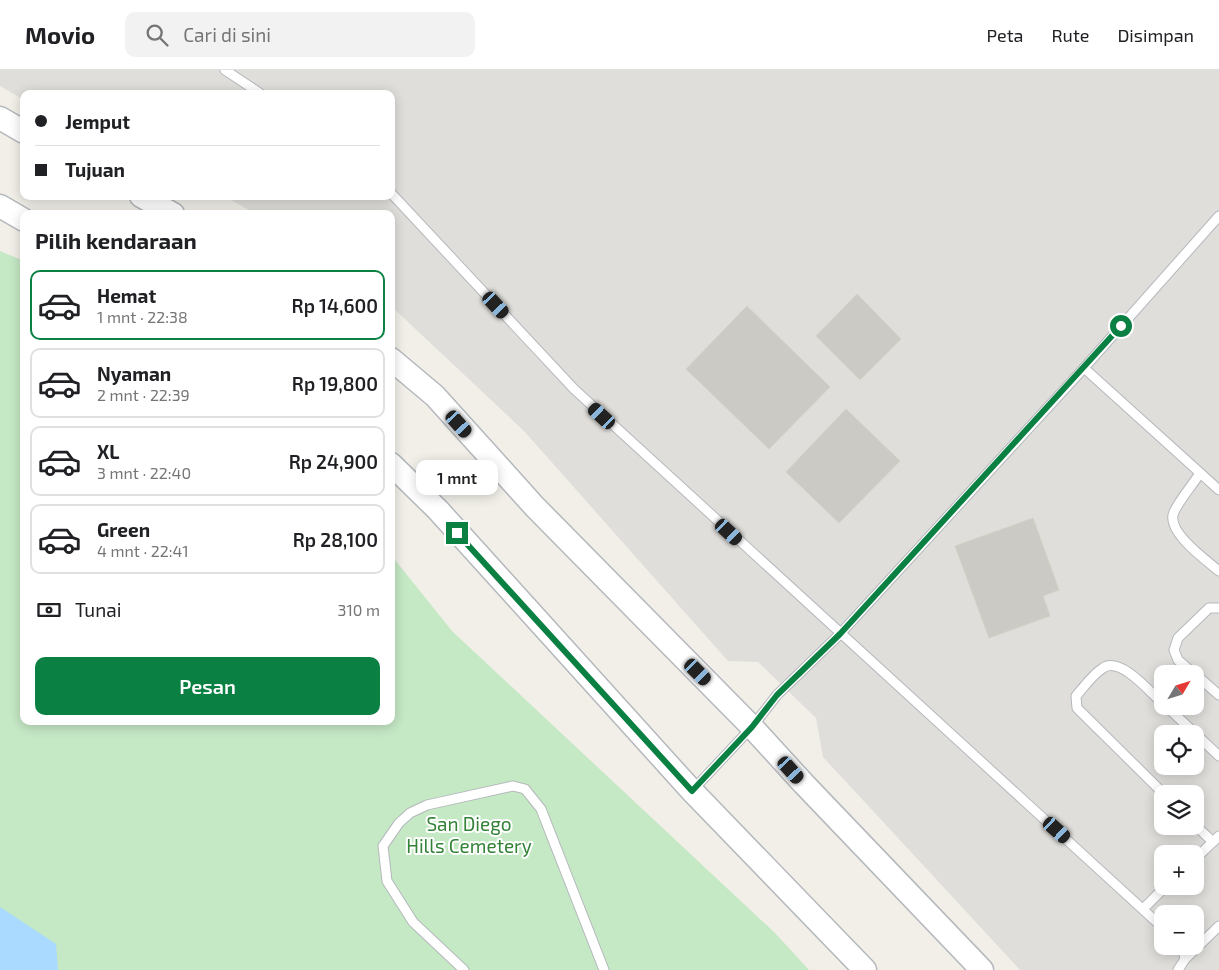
<!DOCTYPE html>
<html lang="id">
<meta charset="utf-8">
<style>
body{margin:0;font-family:"Exo 2",sans-serif;background:#f2f2f2;color:#202124;height:100vh;display:flex;flex-direction:column;font-size:19px;white-space:nowrap}
*{box-sizing:border-box;margin:0}
p{font-size:16px;color:#757577}
.icon{flex:none;width:28px;height:28px;fill:none;stroke:currentColor;stroke-width:2;stroke-linecap:round;stroke-linejoin:round}
.map{position:relative;flex:1;overflow:hidden}
.side{position:absolute;left:20px;top:140px;width:375px;height:515px;display:flex;flex-direction:column;background:#fff;border-radius:10px;box-shadow:0 2px 12px #0003}
.side>*{flex:none}
.hud{position:absolute;left:20px;top:20px;width:375px;height:110px;border-radius:10px;box-shadow:0 2px 12px #0003;display:grid;align-content:center;height:110px;padding:0 15px;background:#fff}
.needle{width:32px;rotate:52deg}
.fabs{position:absolute;left:1154px;top:595px;display:grid;gap:10px}
.fabs a{display:grid;place-items:center;width:50px;height:50px;border-radius:10px;background:#fff;box-shadow:0 2px 12px #0003;font-size:25px}
.end{position:absolute;width:22px;height:22px;margin:-11px;border:6px solid #0b8043;background:#fff;box-shadow:0 0 0 2px #fff}
.from{border-radius:50%}
.bubble{position:absolute;height:35px;border-radius:10px;background:#fff;box-shadow:0 2px 12px #0003;font-size:16px;font-weight:600;line-height:35px;text-align:center}
.car{position:absolute;width:15px;height:30px;margin:-15px -8px;border-radius:6px;box-shadow:0 0 4px 1px #0007;background:linear-gradient(#222 24%,#8ab4d8 0 40%,#222 0 76%,#8ab4d8 0 86%,#222 0)}
.hud b{display:flex;align-items:center;gap:18px;height:48px;font-size:19px}
.hud b+b{border-top:1px solid #e0e0e0}
.hud i{width:12px;height:12px;background:#202124}
ul{padding:0;list-style:none}
li{display:flex;align-items:center;gap:15px;height:70px;margin:0 10px 8px;padding:0 5px;border:2px solid #e0e0e0;border-radius:10px}
li div{flex:1}
li b{display:block;font-size:19px}
li em{font-style:normal;font-weight:600}
li.selected{border-color:#0b8043}
li>.icon{width:45px;height:45px;stroke-width:1.5}
h2{padding:0 15px;font-size:22px;line-height:60px}
.pay{display:flex;align-items:center;gap:12px;height:55px;padding:0 15px;font-size:19px}
.pay p{margin-inline-start:auto}
.action{display:flex;gap:10px;margin-top:auto;padding:10px 15px}
.action a{flex:1;height:58px;border-radius:10px;background:#0b8043;color:#fff;font-size:20px;font-weight:600;line-height:58px;text-align:center}
header{display:flex;align-items:center;gap:30px;box-sizing:border-box;height:70px;padding:0 25px;background:#fff;border-bottom:1px solid #e0e0e0}
header strong{font-size:24px}
nav{display:flex;gap:28px;margin-inline-start:auto;font-size:18px}
.search{width:350px;height:45px;background:#f2f2f2;display:flex;align-items:center;gap:12px;box-sizing:border-box;padding:0 18px;border-radius:10px;color:#757577;font-size:19px}
.map>svg:first-child{display:block}
</style>
<header>
<strong>Movio</strong>
<div class="search"><svg class="icon" aria-label="search" viewBox="0 0 24 24"><circle cx="10" cy="10" r="6"/><path d="M15 15l6 6"/></svg>Cari di sini</div>
<nav><a>Peta</a><a>Rute</a><a>Disimpan</a></nav>
</header>
<div class="map">
<svg width="1219" height="900" viewBox="0 0 1219 900">
<rect width="100%" height="100%" fill="#f1efe8"/>
<!-- industrial -->
<path fill="#e0deda" fill-rule="evenodd" d="M0 0H1219V900H1020L823 687 816 648 758 592 728 591 524 361 391 236V144H256L224 126H391V24H24V30L0 16ZM1162 604H1195V636H1162ZM1162 664H1195V696H1162ZM1162 724H1195V756H1162ZM1162 784H1195V816H1162ZM1162 844H1195V876H1162Z"/>
<!-- green -->
<polygon fill="#c5e8c5" points="0,181 24,191 24,651 391,651 391,485 452,561 775,863 809,900 0,900"/>
<!-- water -->
<polygon fill="#aadaff" points="0,837 56,874 58,900 0,900"/>
<!-- building -->
<g fill="#cccac5" stroke="#d6d1c6">
<polygon points="857,224 901,269 860,310 816,266"/>
<polygon points="747,236 830,317 769,379 686,299"/>
<polygon points="846,339 900,391 839,453 786,402"/>
<polygon points="1033,448 1059,520 1043,526 1050,546 989,568 955,476"/>
</g>
<g fill="none" stroke-linecap="round" stroke-linejoin="round">
<!-- service casing -->
<g stroke="#b5b8bc" stroke-width="11">
<g id="service">
<polyline points="225,0 261,24"/>
<polyline points="391,123 574,319 1162,857"/>
<polyline points="1084,298 1219,420"/>
<path d="M1200 403C1192 416 1180 429 1174 442 1165 461 1206 490 1219 501"/>
<polyline points="1194,604 1178,590 1174,580 1178,568 1209,538 1219,538"/>
<polyline points="1195,604 1219,625"/>
<path d="M1162 633C1150 622 1120 586 1103 598 1092 605 1084 617 1076 626L1077 638 1164 724"/>
<polyline points="1166,636 1219,686"/>
<polyline points="692,721 752,657 777,625 840,564 1084,298 1219,146"/>
<polyline points="1195,755 1213,772"/>
<polyline points="1195,789 1219,766"/>
<polyline points="1144,838 1166,816"/>
<polyline points="1182,876 1185,889"/>
<polyline points="464,900 413,852 387,811 383,776 399,753 410,743 427,735 513,716 525,719 541,739 604,900"/>
<polyline points="1178,900 1185,889 1219,856"/>
</g>
</g>
<!-- tertiary casing -->
<g stroke="#b5b8bc" stroke-width="25">
<g id="tertiary">
<polyline points="0,48 24,62"/>
<polyline points="141,126 173,144"/>
<polyline points="0,136 24,150"/>
<polyline points="391,289 435,326 535,437 752,657 804,714 982,900"/>
<polyline points="391,394 438,440 692,721 865,900"/>
</g>
</g>
<!-- service -->
<use href="#service" stroke="#fff" stroke-width="9"/>
<!-- tertiary -->
<use href="#tertiary" stroke="#fff" stroke-width="22"/>
</g>
<g fill="none" stroke-linecap="round" stroke-linejoin="round">
<!-- route -->
<polyline stroke="#0b8043" stroke-width="6" points="457,463 692,721 752,657 777,625 840,564 1121,256"/>
</g>
<g text-anchor="middle" dominant-baseline="central" stroke-width="4" stroke-linejoin="round" paint-order="stroke">
<!-- park labels -->
<g font-size="19" fill="#348238" stroke="#fff">
<text x="469" y="753">San Diego<tspan x="469" dy="22">Hills Cemetery</tspan></text>
</g>
</g>
</svg>
<div class="fabs">
<a><svg class="needle" viewBox="-14 -14 28 28"><path d="M0-13l5 13h-10z" fill="#e53935"/><path d="M0 13l5-13h-10z" fill="#757577"/></svg></a>
<a><svg class="icon" aria-label="locate" viewBox="0 0 24 24"><circle cx="12" cy="12" r="6"/><path d="M12 2v4M12 18v4M2 12h4M18 12h4"/></svg></a>
<a><svg class="icon" aria-label="layers" viewBox="0 0 24 24"><path d="M12 4l9 5-9 5-9-5zM3 14l9 5 9-5"/></svg></a>
<a>+</a>
<a>−</a>
</div>
<i class="end from" style="left:1121px;top:256px"></i>
<i class="end" style="left:457px;top:463px"></i>
<div class="bubble" style="left:416px;top:390px;width:82px">1 mnt</div>
<i class="car" style="left:496px;top:235px;rotate:137deg"></i>
<i class="car" style="left:602px;top:346px;rotate:313deg"></i>
<i class="car" style="left:459px;top:354px;rotate:138deg"></i>
<i class="car" style="left:729px;top:462px;rotate:133deg"></i>
<i class="car" style="left:698px;top:602px;rotate:135deg"></i>
<i class="car" style="left:791px;top:700px;rotate:138deg"></i>
<i class="car" style="left:1057px;top:760px;rotate:132deg"></i>
<div class="hud">
<b><i class="from"></i>Jemput</b>
<b><i></i>Tujuan</b>
</div>
<section class="side">
<h2>Pilih kendaraan</h2>
<ul>
<li class="selected"><svg class="icon" aria-label="car" viewBox="0 0 24 24"><path d="M5 17H2v-5l4-1 3-4h7l3 4 3 1v5h-3M9 17h6M6 11h13"/><circle cx="7" cy="17" r="2"/><circle cx="17" cy="17" r="2"/></svg><div><b>Hemat</b><p>1 mnt · 22:38</p></div><em>Rp 14,600</em></li>
<li><svg class="icon" aria-label="car" viewBox="0 0 24 24"><path d="M5 17H2v-5l4-1 3-4h7l3 4 3 1v5h-3M9 17h6M6 11h13"/><circle cx="7" cy="17" r="2"/><circle cx="17" cy="17" r="2"/></svg><div><b>Nyaman</b><p>2 mnt · 22:39</p></div><em>Rp 19,800</em></li>
<li><svg class="icon" aria-label="car" viewBox="0 0 24 24"><path d="M5 17H2v-5l4-1 3-4h7l3 4 3 1v5h-3M9 17h6M6 11h13"/><circle cx="7" cy="17" r="2"/><circle cx="17" cy="17" r="2"/></svg><div><b>XL</b><p>3 mnt · 22:40</p></div><em>Rp 24,900</em></li>
<li><svg class="icon" aria-label="car" viewBox="0 0 24 24"><path d="M5 17H2v-5l4-1 3-4h7l3 4 3 1v5h-3M9 17h6M6 11h13"/><circle cx="7" cy="17" r="2"/><circle cx="17" cy="17" r="2"/></svg><div><b>Green</b><p>4 mnt · 22:41</p></div><em>Rp 28,100</em></li>
</ul>
<div class="pay"><svg class="icon" aria-label="cash" viewBox="0 0 24 24"><path d="M3 7h18v10H3z"/><circle cx="12" cy="12" r="2"/></svg>Tunai<p>310 m</p></div>
<div class="action"><a>Pesan</a></div>
</section>
</div>
